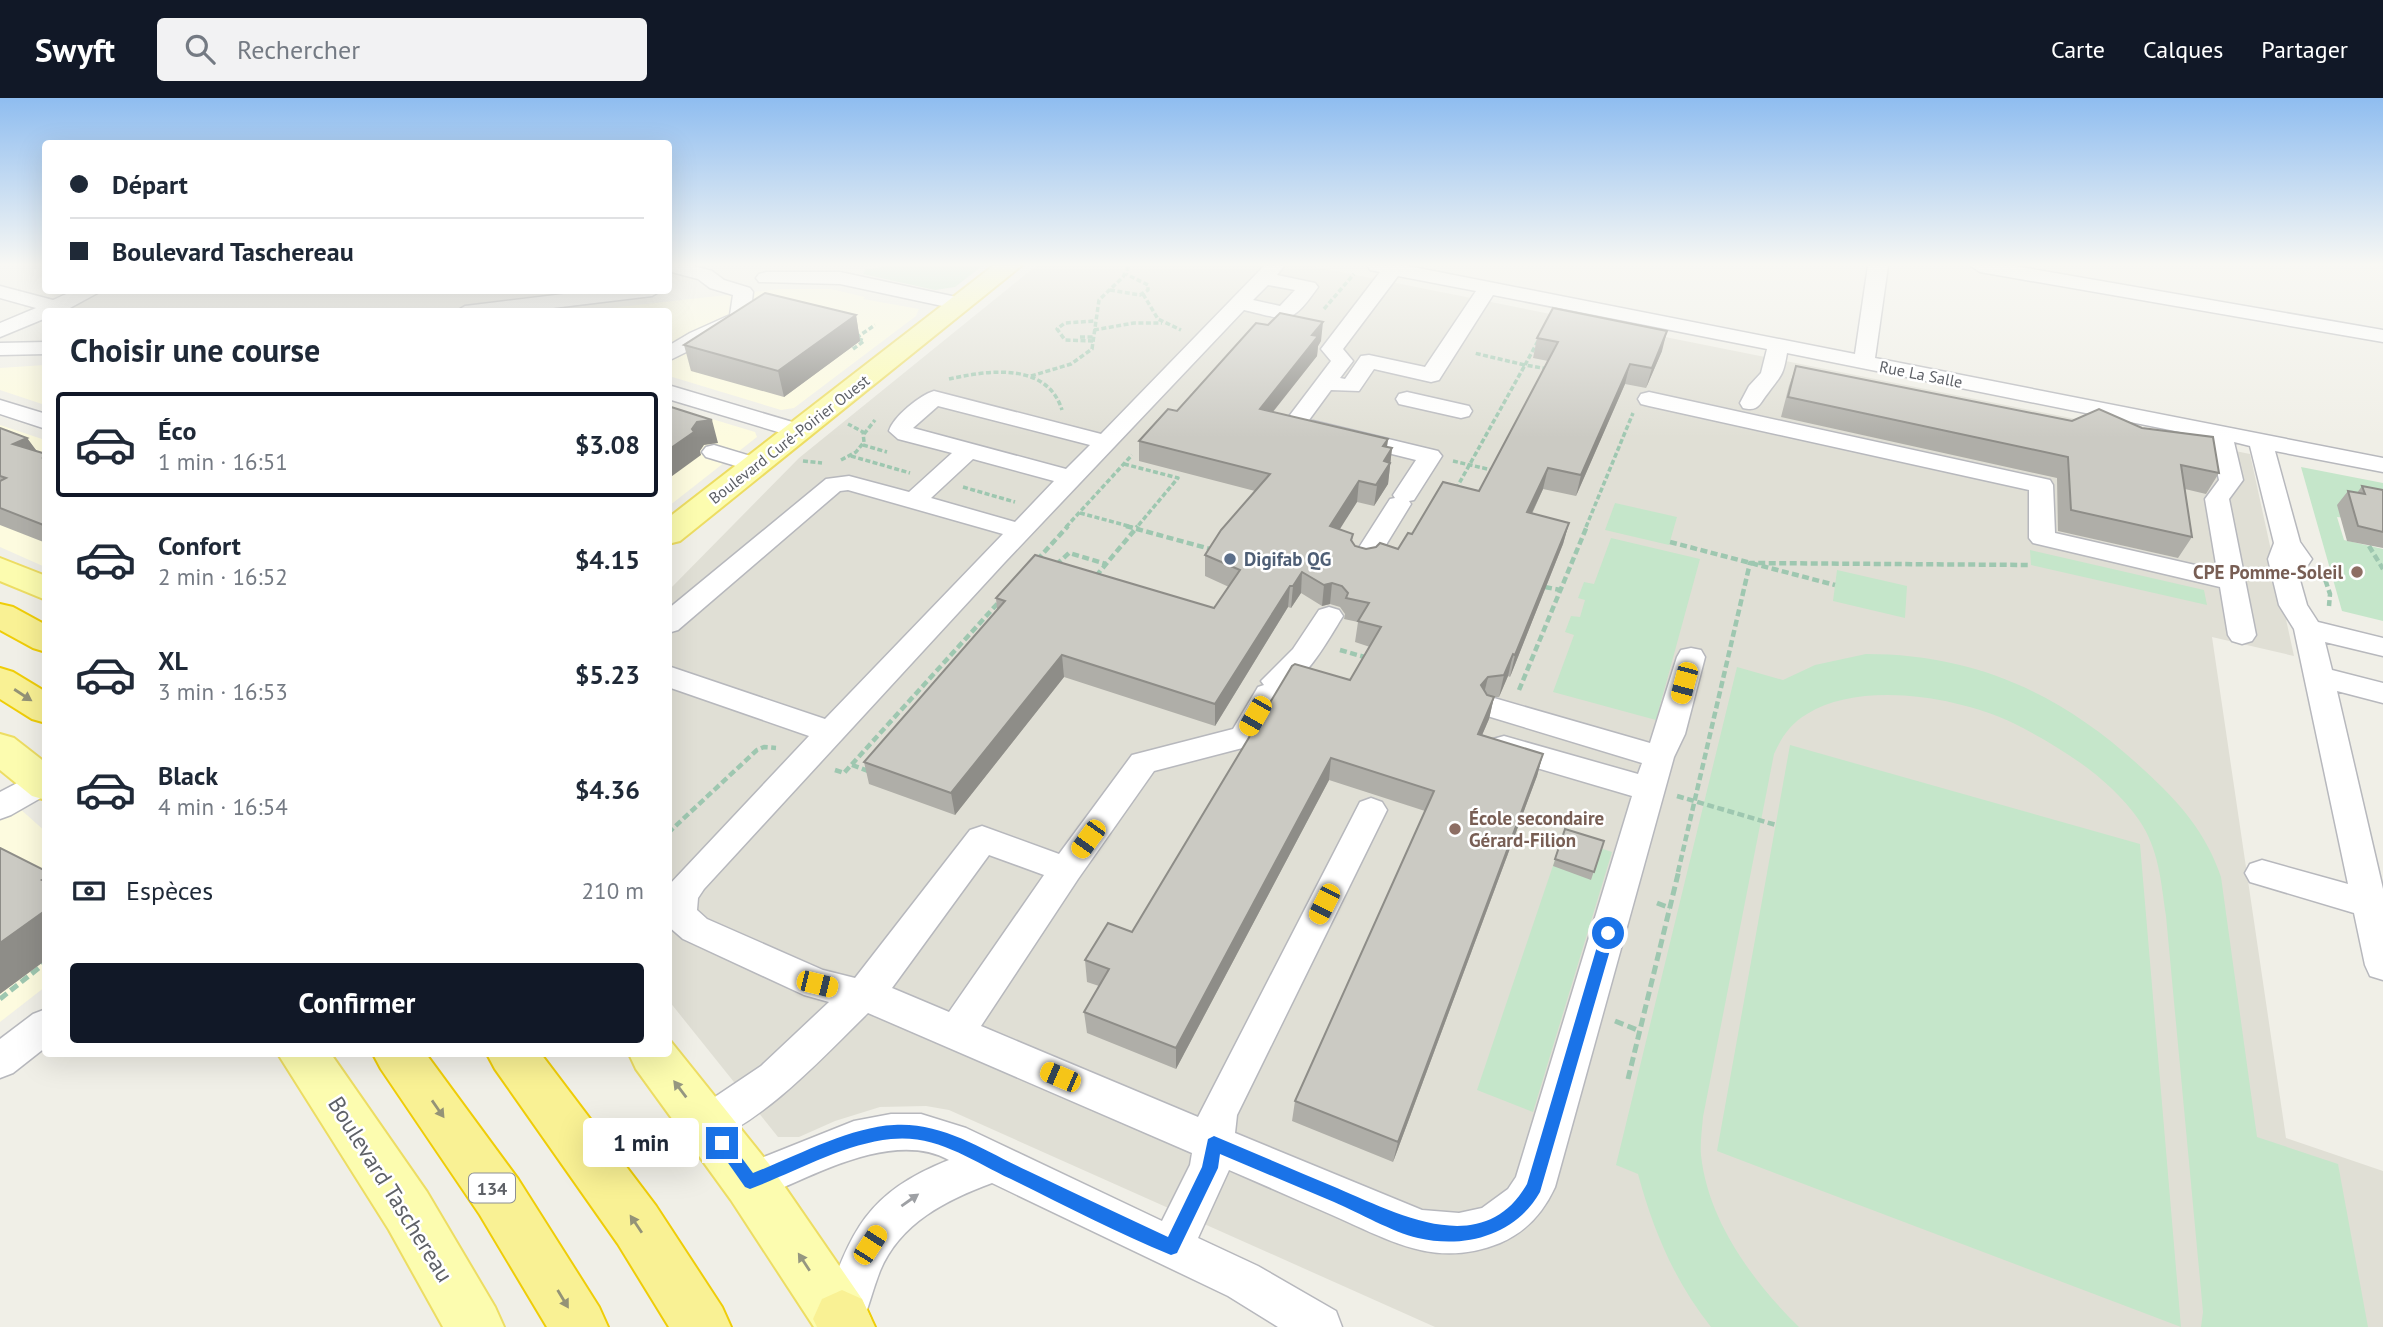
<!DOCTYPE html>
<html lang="fr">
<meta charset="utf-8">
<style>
body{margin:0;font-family:"PT Sans",sans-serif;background:#f2f2f3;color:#1f2937;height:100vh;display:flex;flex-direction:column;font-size:26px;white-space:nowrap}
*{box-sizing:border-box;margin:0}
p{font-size:23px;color:#747a83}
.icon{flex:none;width:38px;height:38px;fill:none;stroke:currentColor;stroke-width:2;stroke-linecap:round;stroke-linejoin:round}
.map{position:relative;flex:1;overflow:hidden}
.sheet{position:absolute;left:42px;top:210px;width:630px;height:749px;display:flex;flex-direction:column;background:#fff;border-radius:7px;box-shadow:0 7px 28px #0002}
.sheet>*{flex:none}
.hud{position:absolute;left:42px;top:42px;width:630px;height:154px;border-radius:7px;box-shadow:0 7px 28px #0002;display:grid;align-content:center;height:154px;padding:0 28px;background:#fff}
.end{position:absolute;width:32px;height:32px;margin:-16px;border:9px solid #1a73e8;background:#fff;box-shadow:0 0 0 4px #fff}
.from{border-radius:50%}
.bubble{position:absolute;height:49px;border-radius:7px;background:#fff;box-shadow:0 7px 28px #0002;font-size:23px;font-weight:700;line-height:49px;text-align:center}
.car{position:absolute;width:21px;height:42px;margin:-21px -10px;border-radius:9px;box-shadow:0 0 5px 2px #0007;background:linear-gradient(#f5c518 24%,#345 0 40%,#f5c518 0 76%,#345 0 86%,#f5c518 0)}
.hud b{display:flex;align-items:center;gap:24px;height:66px;font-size:26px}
.hud b+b{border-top:2px solid #e0e1e3}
.hud i{width:18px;height:18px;background:#1f2937}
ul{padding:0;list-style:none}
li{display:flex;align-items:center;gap:21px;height:105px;margin:0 14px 10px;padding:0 14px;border:4px solid transparent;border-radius:7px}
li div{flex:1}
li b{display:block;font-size:26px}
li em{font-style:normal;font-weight:700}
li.active{border-color:#111827}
li>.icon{width:63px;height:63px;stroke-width:1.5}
h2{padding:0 28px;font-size:32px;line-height:84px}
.pay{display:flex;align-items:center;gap:18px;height:77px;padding:0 28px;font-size:26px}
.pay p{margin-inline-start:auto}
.primary-button{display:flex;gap:14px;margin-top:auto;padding:14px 28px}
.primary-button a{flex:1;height:80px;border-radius:7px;background:#111827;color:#fff;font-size:28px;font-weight:700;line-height:80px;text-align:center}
header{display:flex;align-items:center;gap:42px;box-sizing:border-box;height:98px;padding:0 35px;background:#111827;color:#fff}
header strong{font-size:33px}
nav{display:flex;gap:38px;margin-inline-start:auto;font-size:24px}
.search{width:490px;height:63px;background:#f2f2f3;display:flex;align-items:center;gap:18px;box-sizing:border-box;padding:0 24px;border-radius:7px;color:#747a83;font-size:26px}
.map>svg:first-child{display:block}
</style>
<header>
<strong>Swyft</strong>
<div class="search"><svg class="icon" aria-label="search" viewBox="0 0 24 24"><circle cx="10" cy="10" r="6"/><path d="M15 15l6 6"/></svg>Rechercher</div>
<nav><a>Carte</a><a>Calques</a><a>Partager</a></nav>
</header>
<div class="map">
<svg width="2383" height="1229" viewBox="0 0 2383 1229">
<rect width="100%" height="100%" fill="#f0efe7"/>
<!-- commercial -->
<g fill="#fdfbdf">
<polygon points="780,191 831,191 865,199 863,201 919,211 916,218 794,310 781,312 669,278 668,214 575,214"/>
<polygon points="45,267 45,307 0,292 0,270"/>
<polygon points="669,308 755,334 757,339 669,408"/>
<polygon points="0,327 45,342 45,469 0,449"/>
<polygon points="0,693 46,734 45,889 0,924"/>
</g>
<!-- education -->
<polygon fill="#e0dfd5" points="1036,168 1311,168 2250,356 2294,558 2212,539 2286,1040 2383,1073 2383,1229 1435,1229 949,1012 926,1008 880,1009 835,1023 799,1039 778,1039 669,903 668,493 799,360"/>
<!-- green -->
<g fill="#c5e6ca">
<polygon points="890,168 982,168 955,189 935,192 863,176 866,171"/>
<polygon points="2301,369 2383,385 2383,409 2347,420 2337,419 2344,442 2383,451 2383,523 2342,513"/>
<polygon points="1615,405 1677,419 1669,447 1605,432"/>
<polygon points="1611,440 1700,461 1656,622 1553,594 1574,537 1565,534 1571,518 1580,519 1585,502 1578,500 1584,484 1594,486"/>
<polygon points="2030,452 2204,492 2207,507 2031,467"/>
<polygon points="1837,472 1907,488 1905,520 1833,503"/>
<path d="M1866 556C1977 556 2064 597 2144 672 2178 703 2206 734 2221 779L2257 1039 2338 1066 2368 1229H2201L2203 1214 2166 818C2161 784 2159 751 2139 722 2109 679 2059 648 2013 625 1959 599 1861 582 1807 616 1791 625 1781 640 1774 656L1703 1019C1702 1031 1700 1045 1701 1057 1708 1123 1753 1184 1799 1229H1711C1675 1184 1653 1132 1638 1076L1616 1067 1737 569 1783 582 1815 567Z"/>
<polygon points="1790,647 2140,746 2181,1229 1717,1053"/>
<polygon points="1563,738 1612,754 1533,1014 1477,992"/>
</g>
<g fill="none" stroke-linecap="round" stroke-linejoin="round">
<!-- minor casing -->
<g stroke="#b7b8bd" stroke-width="3">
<g id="minor">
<polygon points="668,168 694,168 712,173 724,182 750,190 753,194 750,220 747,224 668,263 668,248 690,235 730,217 733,197 710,190 698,181 668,173"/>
<path d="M1264 168H1284L1277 177 1315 185 1318 189C1290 229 1288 222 1244 212L1005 464 704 791 698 800 697 812 707 821 823 872 855 880 970 732 982 728 1059 756 1132 657 1233 631 1258 589 1264 587 1261 583 1293 551 1319 512 1329 509 1339 512 1343 518C1329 540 1306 584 1280 592L1283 596 1254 647 1154 673 1078 781 981 928 1198 1019 1360 704 1371 700 1382 704 1387 712 1237 1017 1235 1035 1422 1112 1459 1115 1482 1110 1508 1091 1516 1079 1632 698 1493 657 1489 649 1493 641 1504 638 1638 676 1642 665 1484 617 1479 610 1484 603 1494 600 1650 645 1677 559 1681 552 1691 550 1701 552 1705 559 1685 636 1674 659 1555 1089C1543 1115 1526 1134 1500 1145 1436 1171 1391 1143 1332 1117 1298 1102 1264 1087 1229 1072L1198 1140 1258 1168 1336 1213 1342 1229H1278L1228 1198 992 1085C946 1102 900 1125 880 1173 873 1191 868 1211 861 1229H823L820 1221C850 1138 861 1097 949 1062 891 1030 806 1082 750 1104L736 1098 730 1084 736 1070 854 1023 891 1016H921L966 1030 1162 1123 1190 1067 1192 1055 868 915C824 958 766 1022 708 1044L694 1039 688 1026 694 1013 761 968 829 904 804 897 683 841 668 828 669 787 809 638 668 589V568L825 621 1003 436 848 392 840 393 678 532 668 535V511L826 381 849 378 909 394 952 355 898 341 889 333C893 319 920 297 934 293L1101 336ZM1268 187 1295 192 1280 208 1253 202ZM938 308 1090 347 1066 371 913 330ZM973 361 1054 383 1015 424 931 400ZM989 757 1044 777 949 914 892 890Z"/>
<path d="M1368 168H1408L1855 256 1868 168H1888L1875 260 2383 360V374L2275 353 2300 444 2312 461 2308 467 2296 468 2307 507 2318 524 2383 540V558L2325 544 2332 572 2383 585V605L2337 593 2383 791V882L2370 878 2365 867 2354 815 2250 784 2245 775 2250 766 2262 762 2348 786 2294 531 2279 507 2268 461 2274 445 2250 348 2234 344 2243 382 2229 401 2256 537 2252 543 2242 546 2232 543 2228 537 2220 489 2033 445 2029 440V392L1649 308 1641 306 1638 301 1641 296 1649 294 2050 382 2053 387 2055 435 2217 472 2205 401 2219 382 2210 340 1787 255C1783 279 1781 277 1768 295 1759 306 1759 314 1743 310L1740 305 1749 288 1761 275 1767 251 1493 197 1439 282 1431 284 1374 271 1359 293 1331 292 1309 322 1438 353 1442 358 1414 402 1409 403 1411 406 1373 468 1364 470 1355 468 1351 462 1390 401 1395 400 1393 397 1416 362 1287 330 1284 325 1331 263 1321 251 1380 174 1370 172ZM1398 178 1476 193 1425 269 1369 257 1361 258 1345 281 1340 280 1353 263 1343 251Z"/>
<polygon points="1971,168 2015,168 2383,232 2383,244 1980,174"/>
<polygon points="766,174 840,174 961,200 968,202 971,206 968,210 961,212 840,186 759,184 756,180 759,176"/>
<polygon points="0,188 53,202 75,192 103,192 70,210 68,214 46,214 46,220 0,239 0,225 36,210 0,200"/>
<polygon points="597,192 662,192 652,198 520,214 455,214 465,208"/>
<polygon points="46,244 46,256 0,257 0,245"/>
<polygon points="668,287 806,328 810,333 806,338 798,340 668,301"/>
<polygon points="1407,294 1469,308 1472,313 1469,318 1461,320 1399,306 1396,301 1399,296"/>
<polygon points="0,302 46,316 46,331 0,316"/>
<polygon points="714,347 764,362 768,367 764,372 756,374 706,359 702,354 706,349"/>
<polygon points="42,672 46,674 46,697 11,717 0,721 0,694"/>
<polygon points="46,911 46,949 13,975 0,980 0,941 33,916"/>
</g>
</g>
<!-- major casing -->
<g stroke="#eddd63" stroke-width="4">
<g id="major">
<polygon points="993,168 1021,168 680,443 668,446 668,420"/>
<polygon points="0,460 46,478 46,502 0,483"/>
<polygon points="0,636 14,640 46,665 46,702 32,698 0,672"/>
<polygon points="668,940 769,1066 862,1201 871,1221 867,1229 814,1229 731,1102 636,971 629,956 668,956"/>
<polygon points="278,956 331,956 427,1094 495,1209 504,1229 443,1229 389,1132"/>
</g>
</g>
<!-- highway casing -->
<g stroke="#efcd08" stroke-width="4">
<g id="highway">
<polygon points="0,506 13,509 46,527 46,554 33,550 0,532"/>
<polygon points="0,570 13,574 46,594 46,625 32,621 0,601"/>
<polygon points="373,956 426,956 518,1081 599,1209 608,1229 547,1229 480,1117 381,971"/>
<polygon points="487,956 541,956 656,1108 722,1209 731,1229 669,1229 618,1146 495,971"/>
<polygon points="842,1192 862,1201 875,1229 817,1229 813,1221 822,1201"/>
</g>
</g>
<!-- path-far2 -->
<g stroke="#9ec7b0" stroke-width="3.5" stroke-dasharray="5 2.5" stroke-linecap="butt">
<polyline points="1110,192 1140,197 1148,192 1148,187 1126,176"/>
<polyline points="1143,196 1158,221 1181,232"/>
<polyline points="1324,211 1354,176"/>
<polyline points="1094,232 1134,225 1162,225"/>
<polyline points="1080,239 1094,239"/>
<polyline points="1093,243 1065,242 1057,231 1065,225 1095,223"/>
<polyline points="1538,243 1525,267 1548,271"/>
<polyline points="853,251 864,243 856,240 875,227"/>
<polyline points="1031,278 1071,266 1092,251 1099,202 1123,179 1129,168"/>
<path d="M949 281C989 272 1047 264 1062 312"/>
<polyline points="864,336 875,322"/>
<polyline points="863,347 887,354"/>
<polyline points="851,358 910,375"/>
<polyline points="841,362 856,354 864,344 863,334 848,326"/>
<polyline points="803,363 822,365"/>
<polyline points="1453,363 1496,373"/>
<polyline points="1124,366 1178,380 1137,429"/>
<polyline points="963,389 1015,404"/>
<polyline points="1456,391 1525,267 1474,255"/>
<polyline points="1080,415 1132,429"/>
<polyline points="1066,429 1132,357"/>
<polyline points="1586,429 1633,315"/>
</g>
<!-- path-far1 -->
<g stroke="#9ec7b0" stroke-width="4.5" stroke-dasharray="7 3.5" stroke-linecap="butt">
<polyline points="1126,428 1214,452"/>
<polyline points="1670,444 1835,487"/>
<polyline points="2369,448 2383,471"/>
<polyline points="1037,462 1068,428"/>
<polyline points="1056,467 1069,455 1106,466"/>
<polyline points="2322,472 2330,496 2329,508"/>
<polyline points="1096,478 1138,428"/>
<polyline points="1545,489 1560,492"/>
<polyline points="1340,552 1368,560"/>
<polyline points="1519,592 1587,428"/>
<polyline points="852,667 871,674"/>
<polyline points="835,672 844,675 998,505"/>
<polyline points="1677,698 1776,727"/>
<polyline points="668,735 757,652 764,649 776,650"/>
<polyline points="1678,774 1750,465 2031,467"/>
</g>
<!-- path -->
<g stroke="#9ec7b0" stroke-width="5" stroke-dasharray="9 4.5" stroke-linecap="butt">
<polyline points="1657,805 1670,810"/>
<polyline points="0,901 45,865"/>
<polyline points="1615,923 1640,933"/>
<polyline points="1628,981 1679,772"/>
</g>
<!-- minor -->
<use href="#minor" fill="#fff" fill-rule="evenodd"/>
<!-- major -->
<use href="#major" fill="#fcfcaf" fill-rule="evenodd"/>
<!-- highway -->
<use href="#highway" fill="#f9f194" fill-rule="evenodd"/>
</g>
<!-- wall -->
<g fill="#afaea8">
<polygon points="856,217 860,243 784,299 691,273 684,247"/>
<polygon points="1537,240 1662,253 1646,290 1625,286 1576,398 1543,391 1532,416 1569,425 1563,446 1510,579 1508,578 1499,599 1494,599 1489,621 1482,637 1543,656 1537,678 1393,1064 1292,1023 1295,1003 1425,713 1329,682 1176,971 1087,935 1084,914 1099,888 1087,884 1085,862 1132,834 1350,582 1370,549 1355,544 1358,524 1344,521 1345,516 1340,509 1330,506 1322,508 1301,495 1291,510 1288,509 1215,628 1064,579 955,717 869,686 864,664 997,512 996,500 1214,510 1229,489 1205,478 1205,457 1255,393 1139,363 1139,343 1177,313 1321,243 1318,248 1317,258 1273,314 1388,341 1387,349 1392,350 1388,386 1374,408 1357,404 1339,431 1353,436 1352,444 1355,448 1366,451 1398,451 1412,436 1479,393 1548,263 1533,260"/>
<polygon points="1796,268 2219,375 2206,396 2185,391 2192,439 2178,460 2058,433 2057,380 1781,319 1789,288"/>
<polygon points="0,330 27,340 37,354 46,356 46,445 0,427"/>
<polygon points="2362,388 2383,392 2383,450 2347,443 2337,407 2348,393 2357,395"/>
<polygon points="1565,731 1604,743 1591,782 1553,768"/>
</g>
<!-- shaded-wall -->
<g fill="#8e8d88">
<polygon points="856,217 860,243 784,299 778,273"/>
<polygon points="1323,224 1321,243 1318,248 1317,258 1259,331 1260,311 1312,237"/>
<polygon points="1667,233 1662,253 1646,290 1652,270"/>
<polygon points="1630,266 1625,286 1576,398 1581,377"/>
<polygon points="712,322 718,345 704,347 700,353 701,357 668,381 668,352 697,324"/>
<polygon points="27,340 45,364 13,346"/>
<polygon points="1388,341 1385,361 1392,350 1388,386 1374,408 1383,348"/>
<polygon points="1548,370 1543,391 1522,436 1527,414"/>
<polygon points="1359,383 1357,404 1328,450 1330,428"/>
<polygon points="1569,425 1563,446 1510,579 1515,557"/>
<polygon points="1302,474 1301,495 1291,510 1293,488"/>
<polygon points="1332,485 1330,506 1322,508 1324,487"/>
<polygon points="1290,488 1288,509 1215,628 1215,606"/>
<polygon points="1513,556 1508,578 1499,599 1504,577"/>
<polygon points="1062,557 1064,579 955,717 951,695"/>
<polygon points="1488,579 1483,600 1481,587"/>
<polygon points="1494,599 1489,621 1473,658 1478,636"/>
<polygon points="1543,656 1537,678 1393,1064 1398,1044"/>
<polygon points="1331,660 1329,682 1176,971 1176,950"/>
<polygon points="46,812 46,862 0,896 0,845"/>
</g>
<!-- building -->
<g fill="#cbcac3" stroke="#8e8d88" stroke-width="2">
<polygon points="765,195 856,217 778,273 684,247"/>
<polygon points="1553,210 1667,233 1652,270 1630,266 1581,377 1548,370 1527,414 1569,425 1515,557 1513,556 1504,577 1488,579 1481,587 1487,597 1494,599 1478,636 1543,656 1398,1044 1295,1003 1434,693 1331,660 1176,950 1084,914 1109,871 1085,862 1108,825 1132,834 1292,568 1295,566 1350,582 1381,529 1358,523 1369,505 1346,500 1348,495 1342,488 1332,485 1324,487 1302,474 1293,488 1290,488 1215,606 1062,557 951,695 864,664 1005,503 996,500 1035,457 1214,510 1240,472 1205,457 1221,432 1270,376 1139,343 1168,311 1177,313 1256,225 1268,227 1280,215 1323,224 1312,237 1318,238 1260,311 1388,341 1383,348 1392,350 1384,363 1390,365 1376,387 1359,383 1330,428 1353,436 1351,442 1355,448 1366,451 1376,449 1380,445 1398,451 1408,435 1412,436 1443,384 1479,393 1558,244 1537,240"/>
<polygon points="1796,268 2072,323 2099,311 2142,330 2213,339 2219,375 2181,367 2192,439 2071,412 2068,359 1788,299"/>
<polygon points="668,308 712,322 697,324 692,331 694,334 668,352"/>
<polygon points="0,330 27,340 13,346 46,356 46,359 42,360 46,361 46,428 0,410 0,383 6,380 0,378"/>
<polygon points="2362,388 2383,392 2383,434 2358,428 2348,393 2365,396"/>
<polygon points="1565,731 1604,743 1594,774 1555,761"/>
<polygon points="0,750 46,773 46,780 42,782 46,784 46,812 0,845"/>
</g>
<!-- one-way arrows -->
<defs><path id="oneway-solid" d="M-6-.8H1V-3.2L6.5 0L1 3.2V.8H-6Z" transform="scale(1.75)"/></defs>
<g fill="#949377">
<use href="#oneway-solid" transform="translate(23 597) rotate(33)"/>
<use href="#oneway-solid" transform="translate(438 1011) rotate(55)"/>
<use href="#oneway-solid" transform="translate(636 1126) rotate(-124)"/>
<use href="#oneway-solid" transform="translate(563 1201) rotate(59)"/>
</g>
<g fill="#959780">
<use href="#oneway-solid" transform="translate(680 991) rotate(-127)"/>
<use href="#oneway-solid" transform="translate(804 1164) rotate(-123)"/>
</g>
<use fill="#9ea0a4" href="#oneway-solid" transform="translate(910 1102) rotate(-35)"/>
<!-- sky -->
<linearGradient id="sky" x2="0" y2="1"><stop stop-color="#8fbdf0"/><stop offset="0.49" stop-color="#f8f8f4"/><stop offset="1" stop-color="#f8f8f4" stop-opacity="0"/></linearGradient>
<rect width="2383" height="340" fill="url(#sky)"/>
<!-- route -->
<path fill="#1a73e8" d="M1608 829 1615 835 1540 1094C1516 1137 1465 1151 1418 1140 1392 1134 1360 1115 1334 1104 1296 1088 1258 1072 1220 1056L1218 1070 1177 1155 1171 1157C1117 1135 1064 1107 1011 1081 972 1063 937 1036 891 1041 843 1046 795 1074 750 1091L745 1089 714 1045 716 1040 722 1038 727 1040 753 1075C795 1059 849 1029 894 1027 944 1024 984 1053 1028 1073 1074 1095 1121 1117 1168 1139L1202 1069 1208 1041 1214 1038C1255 1055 1296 1073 1337 1090 1396 1115 1483 1163 1527 1086L1601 835Z"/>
<!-- markers -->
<circle fill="#5c6f8a" stroke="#fff" stroke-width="2.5" cx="1230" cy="461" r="7"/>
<g fill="#8d6e63" stroke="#fff" stroke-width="2.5">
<circle cx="2357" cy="474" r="7"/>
<circle cx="1455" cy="731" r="7"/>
</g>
<g text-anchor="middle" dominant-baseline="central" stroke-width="5" stroke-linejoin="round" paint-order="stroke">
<!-- far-street labels -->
<g font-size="16" fill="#5e6167" stroke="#fff">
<text transform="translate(1921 276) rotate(11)">Rue La Salle</text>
<text transform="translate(789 341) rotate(-38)">Boulevard Curé-Poirier Ouest</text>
</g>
<!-- shield labels -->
<rect fill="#fff" stroke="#8e9095" stroke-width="2" x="469" y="1075.5" width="46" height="29" rx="5"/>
<g font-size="18" font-weight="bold" fill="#5e6167">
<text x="492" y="1090">134</text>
</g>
<!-- service labels -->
<g font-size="19" font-weight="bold" fill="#4e5e75" stroke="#fff" text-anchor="start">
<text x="1244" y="461">Digifab QG</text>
</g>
<!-- education labels -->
<g font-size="19" font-weight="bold" fill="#785e54" stroke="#fff" text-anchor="end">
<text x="2343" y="474">CPE Pomme-Soleil</text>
<text x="1469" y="720" text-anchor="start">École secondaire<tspan x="1469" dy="22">Gérard-Filion</tspan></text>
</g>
<!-- near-street labels -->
<g font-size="23" fill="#5e6167" stroke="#fff">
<text transform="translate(391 1091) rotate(58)">Boulevard Taschereau</text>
</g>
</g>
</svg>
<i class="end from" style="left:1608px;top:835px"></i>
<i class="end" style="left:722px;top:1045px"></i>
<div class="bubble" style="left:583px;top:1020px;width:116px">1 min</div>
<i class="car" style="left:1684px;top:585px;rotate:195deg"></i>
<i class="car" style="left:1255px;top:618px;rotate:210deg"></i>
<i class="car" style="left:1088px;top:741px;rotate:216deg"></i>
<i class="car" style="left:1324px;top:806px;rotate:207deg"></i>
<i class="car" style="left:817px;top:886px;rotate:104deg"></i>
<i class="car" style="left:1060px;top:979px;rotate:293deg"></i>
<i class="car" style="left:870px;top:1147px;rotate:33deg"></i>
<div class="hud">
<b><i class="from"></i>Départ</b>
<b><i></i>Boulevard Taschereau</b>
</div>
<section class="sheet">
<h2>Choisir une course</h2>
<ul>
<li class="active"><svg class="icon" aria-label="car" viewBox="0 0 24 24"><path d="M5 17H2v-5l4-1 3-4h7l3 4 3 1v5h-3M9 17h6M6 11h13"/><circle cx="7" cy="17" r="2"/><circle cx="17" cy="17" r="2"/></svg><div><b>Éco</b><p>1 min · 16:51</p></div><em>$3.08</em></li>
<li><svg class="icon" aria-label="car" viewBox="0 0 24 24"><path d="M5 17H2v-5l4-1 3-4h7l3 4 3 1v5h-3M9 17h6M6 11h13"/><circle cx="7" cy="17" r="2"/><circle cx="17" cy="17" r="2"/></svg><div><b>Confort</b><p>2 min · 16:52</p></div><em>$4.15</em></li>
<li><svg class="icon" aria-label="car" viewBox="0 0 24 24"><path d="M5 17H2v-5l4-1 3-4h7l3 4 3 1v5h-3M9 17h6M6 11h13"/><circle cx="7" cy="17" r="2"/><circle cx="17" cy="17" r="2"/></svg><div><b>XL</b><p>3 min · 16:53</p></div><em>$5.23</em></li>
<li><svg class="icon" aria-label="car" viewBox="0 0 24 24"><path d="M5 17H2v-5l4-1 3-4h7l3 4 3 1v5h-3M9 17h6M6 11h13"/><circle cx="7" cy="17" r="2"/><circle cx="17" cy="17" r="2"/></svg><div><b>Black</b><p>4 min · 16:54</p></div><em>$4.36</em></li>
</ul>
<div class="pay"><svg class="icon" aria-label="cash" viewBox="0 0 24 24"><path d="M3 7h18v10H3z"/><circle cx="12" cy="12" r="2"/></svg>Espèces<p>210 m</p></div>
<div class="primary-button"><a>Confirmer</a></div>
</section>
</div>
